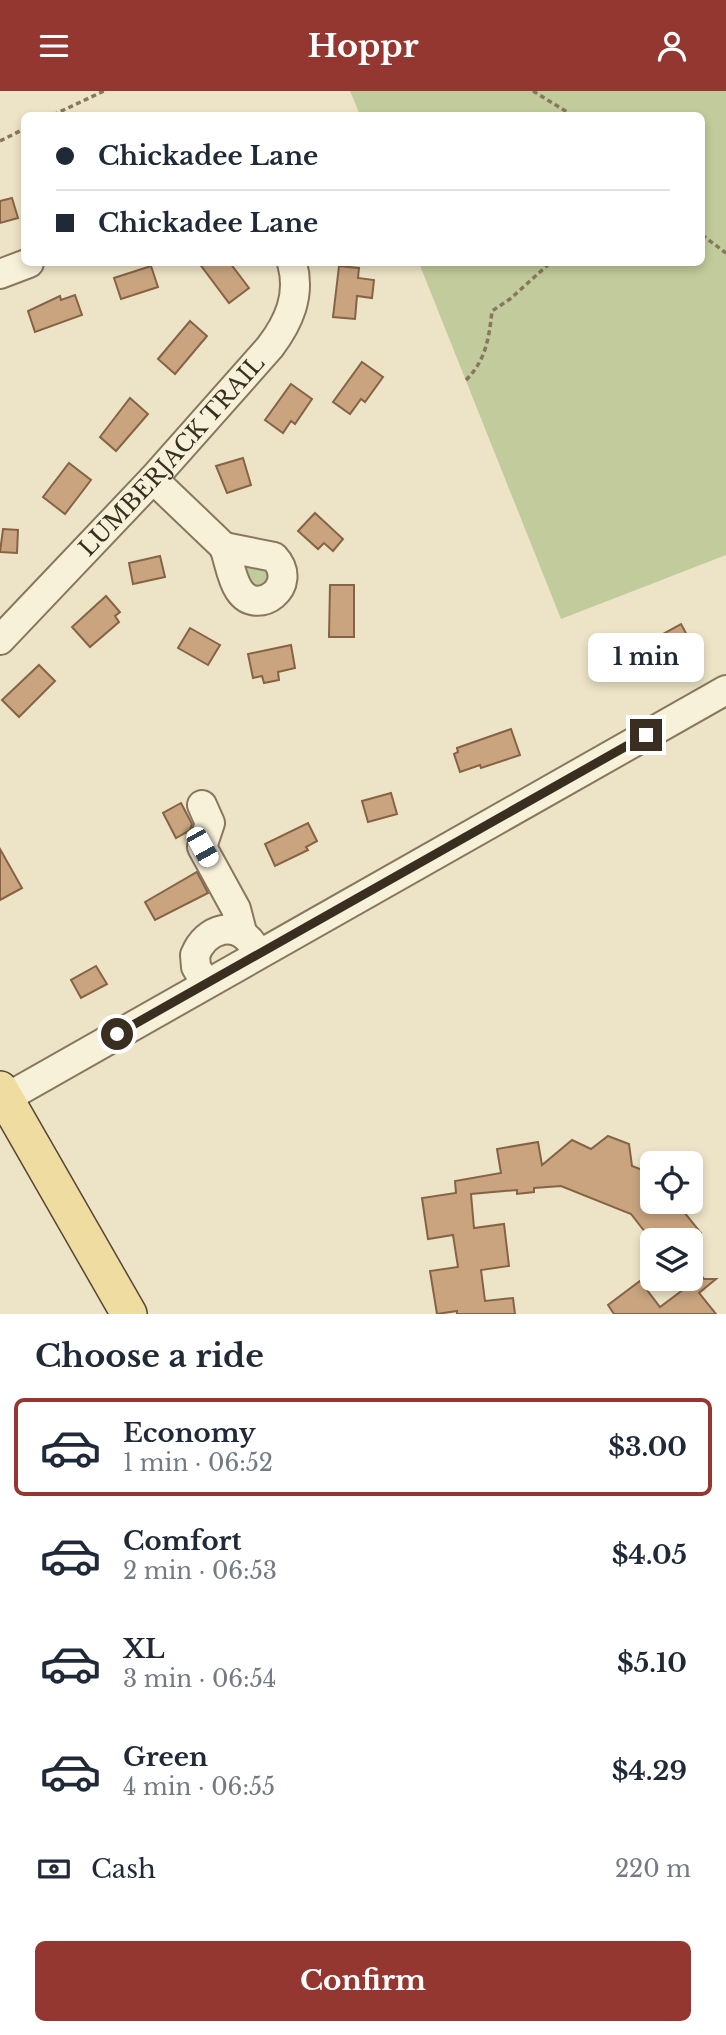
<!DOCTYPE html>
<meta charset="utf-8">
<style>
body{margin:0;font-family:"Libre Baskerville",serif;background:#f6f6f7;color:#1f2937;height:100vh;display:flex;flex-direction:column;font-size:26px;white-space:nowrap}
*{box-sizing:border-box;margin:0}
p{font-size:23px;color:#747a83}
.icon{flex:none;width:38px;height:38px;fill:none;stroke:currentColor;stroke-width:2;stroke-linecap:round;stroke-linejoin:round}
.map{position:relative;height:1223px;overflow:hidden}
.side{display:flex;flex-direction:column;background:#fff;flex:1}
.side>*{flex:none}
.banner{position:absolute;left:21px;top:21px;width:684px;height:154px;border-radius:10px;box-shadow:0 4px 10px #0003;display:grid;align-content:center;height:154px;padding:0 35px;background:#fff}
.controls{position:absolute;left:640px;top:1060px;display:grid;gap:14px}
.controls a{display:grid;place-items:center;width:63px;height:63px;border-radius:10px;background:#fff;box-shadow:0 4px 10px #0003;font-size:35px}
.end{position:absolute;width:32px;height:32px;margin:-16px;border:9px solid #392e20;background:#fff;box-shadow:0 0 0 4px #fff}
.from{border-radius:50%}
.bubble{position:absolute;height:49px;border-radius:10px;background:#fff;box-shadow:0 4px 10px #0003;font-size:23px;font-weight:700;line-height:49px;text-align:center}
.car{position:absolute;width:21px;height:42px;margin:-21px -10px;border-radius:9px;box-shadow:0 0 5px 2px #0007;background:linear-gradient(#fff 24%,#345 0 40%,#fff 0 76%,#345 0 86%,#fff 0)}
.banner b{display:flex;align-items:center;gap:24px;height:66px;font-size:26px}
.banner b+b{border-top:2px solid #e0e1e3}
.banner i{width:18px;height:18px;background:#1f2937}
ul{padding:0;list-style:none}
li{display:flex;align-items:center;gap:21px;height:98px;margin:0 14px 10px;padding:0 21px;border:4px solid transparent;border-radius:10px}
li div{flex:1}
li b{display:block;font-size:26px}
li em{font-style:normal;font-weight:700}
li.selected{border-color:#943730}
li>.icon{width:63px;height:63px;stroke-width:1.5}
h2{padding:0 35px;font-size:32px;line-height:84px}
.pay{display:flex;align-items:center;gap:18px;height:77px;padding:0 35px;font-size:26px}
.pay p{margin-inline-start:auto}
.cta{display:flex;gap:14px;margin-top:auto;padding:14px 35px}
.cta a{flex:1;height:80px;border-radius:10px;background:#943730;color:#fff;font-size:28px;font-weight:700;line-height:80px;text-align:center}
header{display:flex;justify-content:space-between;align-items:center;height:91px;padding:0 35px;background:#943730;color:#fff;font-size:32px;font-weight:700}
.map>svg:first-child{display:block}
</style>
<header><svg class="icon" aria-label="menu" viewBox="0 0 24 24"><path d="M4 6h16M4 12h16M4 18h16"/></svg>Hoppr<svg class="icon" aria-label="person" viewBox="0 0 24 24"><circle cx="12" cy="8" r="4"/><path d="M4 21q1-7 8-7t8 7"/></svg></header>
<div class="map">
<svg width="726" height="1223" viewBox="0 0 726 1223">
<rect width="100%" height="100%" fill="#ede4c7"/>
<!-- green -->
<g fill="#c2cb9b">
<polygon points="350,0 726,0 726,464 561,528 419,172 702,172 702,24 360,24"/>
<polygon points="259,470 274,488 254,501 244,481 249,473"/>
</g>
<!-- building -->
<g fill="#c9a47f" stroke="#866344" stroke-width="2">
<polygon points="12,107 18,127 0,132 0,110"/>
<polygon points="199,172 230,172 249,197 229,212"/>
<polygon points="151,175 158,196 121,208 114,187"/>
<polygon points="339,175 359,177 358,187 374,189 372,207 357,205 355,228 333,226"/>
<polygon points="75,204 82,224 35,241 28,220 60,205 61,209"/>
<polygon points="190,230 207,245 175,283 158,268"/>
<polygon points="362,271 383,286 365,311 361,308 350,323 333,311"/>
<polygon points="291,293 312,308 295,333 291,330 283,342 265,329"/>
<polygon points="130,307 148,323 116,360 100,346"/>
<polygon points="243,367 251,394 227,402 216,375"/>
<polygon points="69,372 91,389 65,423 43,406"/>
<polygon points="315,422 343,448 333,460 324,452 318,458 298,440"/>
<polygon points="3,438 18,439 17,462 0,461"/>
<polygon points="160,465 165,486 133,493 129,472"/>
<polygon points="330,494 354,494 354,546 329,546"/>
<polygon points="106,505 120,521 115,525 119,531 90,556 72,536"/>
<polygon points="681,533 695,559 657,580 643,554"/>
<polygon points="190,537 220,554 208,574 178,557"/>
<polygon points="291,554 295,577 278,581 279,589 264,592 262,585 253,587 248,563"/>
<polygon points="39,574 55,590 19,626 2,609"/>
<polygon points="511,638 520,664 481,677 480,674 460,681 454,663 458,661 457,657"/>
<polygon points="391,702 397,723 368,731 362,710"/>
<polygon points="181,712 192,733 190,739 176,747 163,722"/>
<polygon points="308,732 317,750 306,756 308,759 275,775 265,753"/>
<polygon points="0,758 22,797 0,809"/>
<polygon points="197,781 208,802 155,829 145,811"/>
<polygon points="96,875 107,893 81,907 71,889"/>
<polygon points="608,1045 629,1053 632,1075 653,1083 653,1111 676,1111 701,1142 691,1150 652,1150 631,1123 561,1095 534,1097 534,1101 517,1103 517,1099 471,1103 474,1137 504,1133 509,1175 481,1179 485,1210 513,1207 515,1223 457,1223 457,1220 437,1223 430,1180 458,1176 453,1144 428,1148 422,1107 456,1102 455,1090 501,1082 497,1058 538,1051 542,1074 572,1049 591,1058"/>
<polygon points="691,1172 704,1188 716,1188 699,1202 716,1223 614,1223 608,1214 640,1190 660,1216 688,1195 682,1188 691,1188"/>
</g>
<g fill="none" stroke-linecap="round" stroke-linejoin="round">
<!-- minor casing -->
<g stroke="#88775d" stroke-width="32">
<g id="minor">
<polyline points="0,183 29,172"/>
<polyline points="153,388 224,456"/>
<path d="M224 456 274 466C301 495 257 527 239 499 231 487 229 469 224 456Z"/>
<path id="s1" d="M0 549 153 388 270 256C289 231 301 204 292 172"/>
<polyline points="202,714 210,732 202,756 236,818 242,841"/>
<path d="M206 893 196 876 195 864C206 837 236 828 253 854"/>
<polyline points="6,1007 726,599"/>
</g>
</g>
<!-- major casing -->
<g stroke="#564531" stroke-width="38">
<polyline id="major" points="0,998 129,1223"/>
</g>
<!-- path -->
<g stroke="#88775d" stroke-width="3.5" stroke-dasharray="5 3.5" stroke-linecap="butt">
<polyline points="533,0 572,24"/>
<polyline points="53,24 104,0"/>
<polyline points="0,50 24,38"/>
<polyline points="702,144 726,162"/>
<path d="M466 289C486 269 489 247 492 220L510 208 550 172"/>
</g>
<!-- minor -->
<use href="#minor" stroke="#f8f1da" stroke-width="28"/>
<!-- major -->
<use href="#major" stroke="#eedca1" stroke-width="35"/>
</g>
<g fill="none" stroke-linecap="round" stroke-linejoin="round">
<!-- route -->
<polyline stroke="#392e20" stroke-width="9" points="117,943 646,644"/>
</g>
<g text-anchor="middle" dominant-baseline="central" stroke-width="7" stroke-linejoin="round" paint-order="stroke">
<!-- street labels -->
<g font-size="23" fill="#392e20" stroke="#f4eed7">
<text stroke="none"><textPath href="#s1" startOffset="252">LUMBERJACK TRAIL</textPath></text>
</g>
</g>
</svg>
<div class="controls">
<a><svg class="icon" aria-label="locate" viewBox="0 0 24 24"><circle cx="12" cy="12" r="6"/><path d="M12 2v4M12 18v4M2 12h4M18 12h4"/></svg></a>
<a><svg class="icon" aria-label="layers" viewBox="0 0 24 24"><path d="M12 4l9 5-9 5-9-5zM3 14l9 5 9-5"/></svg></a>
</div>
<i class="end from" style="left:117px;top:943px"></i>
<i class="end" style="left:646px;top:644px"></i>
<div class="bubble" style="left:588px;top:542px;width:116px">1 min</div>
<i class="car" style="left:202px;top:756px;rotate:151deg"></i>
<div class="banner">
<b><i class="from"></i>Chickadee Lane</b>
<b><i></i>Chickadee Lane</b>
</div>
</div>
<section class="side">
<h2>Choose a ride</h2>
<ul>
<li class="selected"><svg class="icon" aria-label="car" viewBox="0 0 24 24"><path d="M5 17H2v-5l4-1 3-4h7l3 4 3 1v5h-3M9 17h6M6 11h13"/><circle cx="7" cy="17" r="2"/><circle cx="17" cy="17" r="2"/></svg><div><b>Economy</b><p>1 min · 06:52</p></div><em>$3.00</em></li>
<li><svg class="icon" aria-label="car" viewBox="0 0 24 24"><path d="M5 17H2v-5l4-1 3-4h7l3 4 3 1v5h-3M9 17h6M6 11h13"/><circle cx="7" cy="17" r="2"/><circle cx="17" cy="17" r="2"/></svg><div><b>Comfort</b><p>2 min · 06:53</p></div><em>$4.05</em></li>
<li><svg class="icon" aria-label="car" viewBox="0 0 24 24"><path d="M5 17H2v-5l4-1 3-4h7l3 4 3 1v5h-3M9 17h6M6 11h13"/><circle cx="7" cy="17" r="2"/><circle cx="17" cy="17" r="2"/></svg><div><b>XL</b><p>3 min · 06:54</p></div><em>$5.10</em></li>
<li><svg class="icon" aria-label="car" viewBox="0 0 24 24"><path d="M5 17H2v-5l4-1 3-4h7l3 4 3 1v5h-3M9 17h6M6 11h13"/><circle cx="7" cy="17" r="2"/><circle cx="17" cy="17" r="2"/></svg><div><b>Green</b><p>4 min · 06:55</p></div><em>$4.29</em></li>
</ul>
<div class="pay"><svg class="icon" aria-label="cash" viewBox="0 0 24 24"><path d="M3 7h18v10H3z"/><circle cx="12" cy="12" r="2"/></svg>Cash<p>220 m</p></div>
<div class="cta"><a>Confirm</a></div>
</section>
